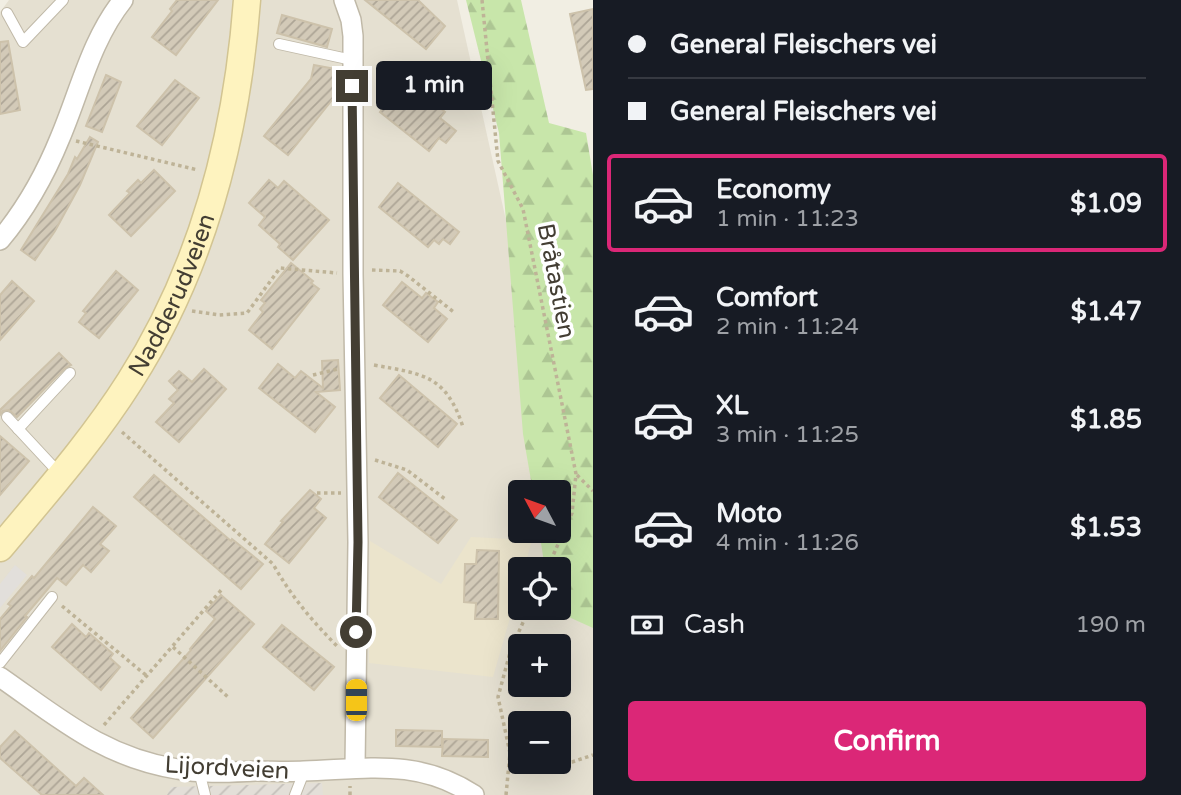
<!DOCTYPE html>
<meta charset="utf-8">
<style>
body{margin:0;font-family:"Varela Round",sans-serif;background:#20242c;color:#f1f3f6;height:100vh;display:flex;flex-direction:column;font-size:26px;white-space:nowrap}
*{box-sizing:border-box;margin:0}
p{font-size:23px;color:#9ea1a6}
.icon{flex:none;width:38px;height:38px;fill:none;stroke:currentColor;stroke-width:2;stroke-linecap:round;stroke-linejoin:round}
.map{position:relative;flex:1;overflow:hidden}
.details{display:flex;flex-direction:column;background:#171b24;width:588px}
.details>*{flex:none}
.guide{display:grid;align-content:center;height:154px;padding:0 35px;background:#171b24}
.needle{width:46px;rotate:311deg}
.controls{position:absolute;left:508px;top:480px;display:grid;gap:14px}
.controls a{display:grid;place-items:center;width:63px;height:63px;border-radius:7px;background:#171b24;box-shadow:0 7px 28px #0002;font-size:35px}
.end{position:absolute;width:32px;height:32px;margin:-16px;border:9px solid #433e33;background:#fff;box-shadow:0 0 0 4px #fff}
.from{border-radius:50%}
.bubble{position:absolute;height:49px;border-radius:7px;background:#171b24;box-shadow:0 7px 28px #0002;font-size:23px;font-weight:800;line-height:49px;text-align:center}
.car{position:absolute;width:21px;height:42px;margin:-21px -10px;border-radius:9px;box-shadow:0 0 5px 2px #0007;background:linear-gradient(#f5c518 24%,#345 0 40%,#f5c518 0 76%,#345 0 86%,#f5c518 0)}
.guide b{display:flex;align-items:center;gap:24px;height:66px;font-size:26px}
.guide b+b{border-top:2px solid #363941}
.guide i{width:18px;height:18px;background:#f1f3f6}
ul{padding:0;list-style:none}
li{display:flex;align-items:center;gap:21px;height:98px;margin:0 14px 10px;padding:0 21px;border:4px solid transparent;border-radius:7px}
li div{flex:1}
li b{display:block;font-size:26px}
li em{font-style:normal;font-weight:800}
li.active{border-color:#db2777}
li>.icon{width:63px;height:63px;stroke-width:1.5}
.pay{display:flex;align-items:center;gap:18px;height:77px;padding:0 35px;font-size:26px}
.pay p{margin-inline-start:auto}
.cta{display:flex;gap:14px;margin-top:auto;padding:14px 35px}
.cta a{flex:1;height:80px;border-radius:7px;background:#db2777;color:#fff;font-size:28px;font-weight:800;line-height:80px;text-align:center}
main{display:flex;flex:1;min-height:0}
.map>svg:first-child{display:block}
</style>
<main>
<div class="map">
<svg width="593" height="795" viewBox="0 0 593 795">
<defs>
<pattern id="industrial-furrows" width="10" height="10" patternUnits="userSpaceOnUse" patternTransform="scale(1.75)"><rect width="10" height="10" fill="#e3dfd8"/><path d="M-1 1l2-2M0 10L10 0M9 11l2-2" fill="none" stroke="#c4c0ba"/></pattern>
<pattern id="forest-firs" width="22" height="20" patternUnits="userSpaceOnUse" patternTransform="scale(1.75)"><rect width="22" height="20" fill="#c8e6aa"/><path d="M5 1l3.5 6h-7zM16 11l3.5 6h-7z" fill="#adc693"/></pattern>
<pattern id="building-hatch" width="6" height="6" patternUnits="userSpaceOnUse" patternTransform="scale(1.75)"><rect width="6" height="6" fill="#d3cab8"/><path d="M-1 1l2-2M0 6l6-6M5 7l2-2" fill="none" stroke="#ada596"/></pattern>
</defs>
<rect width="100%" height="100%" fill="#f1eee3"/>
<!-- residential -->
<path fill="#e5e0d1" fill-rule="evenodd" d="M9 0H457L593 612V795H0V12ZM520 492H558V530H520ZM520 569H558V607H520ZM520 646H558V684H520ZM520 723H558V761H520Z"/>
<!-- industrial -->
<polygon fill="url(#industrial-furrows)" points="322,783 323,795 167,795 171,787"/>
<!-- education -->
<polygon fill="#ebe4cc" points="471,537 532,540 524,569 520,569 520,583 493,677 369,663 370,541 441,584"/>
<!-- forest -->
<polygon fill="url(#forest-firs)" points="466,0 521,0 549,123 586,133 593,175 593,628 551,609 558,607 558,569 545,569 539,530 558,530 558,492 533,492 523,434 499,133"/>
<!-- parking -->
<polygon fill="#e2dfdb" points="15,565 27,575 0,608 0,584"/>
<!-- building -->
<g fill="url(#building-hatch)" stroke="#cdc2ab" stroke-width="2">
<polygon points="177,0 218,0 176,55 152,37 172,11 170,9"/>
<polygon points="365,0 418,0 445,26 426,49"/>
<polygon points="593,9 593,89 586,90 570,14"/>
<polygon points="282,15 332,29 327,47 277,33"/>
<polygon points="8,41 20,110 0,114 0,42"/>
<polygon points="314,65 341,70 340,90 288,155 264,136 311,79"/>
<polygon points="106,75 121,82 102,132 86,126"/>
<polygon points="175,80 199,98 162,145 137,126"/>
<polygon points="399,88 418,103 424,95 445,112 440,118 456,131 446,143 439,138 429,151 380,112"/>
<polygon points="90,137 98,142 80,185 55,231 35,260 21,250 68,174 75,157 77,159"/>
<polygon points="154,170 175,191 131,236 109,215 130,193 127,191 138,180 141,183"/>
<polygon points="269,180 278,188 284,181 329,220 293,260 278,247 280,244 259,225 265,217 249,203"/>
<polygon points="398,183 459,232 450,244 443,239 439,244 434,240 428,247 379,207"/>
<polygon points="291,263 313,281 311,283 319,289 272,349 249,330 263,312 260,309 265,303 261,300"/>
<polygon points="116,271 138,290 99,338 79,322 86,313 83,311"/>
<polygon points="12,281 34,301 0,340 0,295"/>
<polygon points="402,282 422,298 426,293 438,302 434,308 447,319 428,342 383,305"/>
<polygon points="59,353 71,365 65,368 17,417 9,410 3,411 0,415 0,410"/>
<polygon points="338,360 340,390 316,392 335,407 315,432 259,388 278,364 295,378 301,371 323,388 322,361"/>
<polygon points="204,369 226,389 179,442 156,422 174,403 169,399 178,390 169,381 179,371 192,382"/>
<polygon points="399,375 457,424 438,447 380,398"/>
<polygon points="0,436 29,461 0,495"/>
<polygon points="398,473 457,520 438,543 379,497"/>
<polygon points="154,475 231,541 232,539 263,564 241,589 134,497"/>
<polygon points="310,490 321,499 314,508 326,518 289,563 265,544 283,522 281,521"/>
<polygon points="93,507 116,526 100,544 109,551 91,572 83,565 66,585 57,578 25,616 27,617 0,651 0,619 11,606 8,604 32,576 34,578"/>
<polygon points="477,550 499,551 498,619 475,619 476,603 464,602 465,564 476,564"/>
<polygon points="221,595 254,624 153,738 131,718 191,650 190,649 215,619 206,611"/>
<polygon points="72,624 86,637 89,633 113,654 110,658 120,667 101,690 52,647"/>
<polygon points="282,625 334,667 314,690 263,647"/>
<polygon points="396,730 442,731 442,747 396,746"/>
<polygon points="15,731 76,786 84,778 103,795 42,795 0,758 0,747"/>
<polygon points="443,739 488,740 488,757 442,756"/>
</g>
<g fill="none" stroke-linecap="round" stroke-linejoin="round">
<!-- lane casing -->
<g stroke="#c0b9a8" stroke-width="12">
<g id="lane">
<polyline points="7,13 23,42 63,0"/>
<polyline points="279,44 352,60"/>
<polyline points="7,417 59,473"/>
<polyline points="18,429 70,373"/>
<polyline points="0,663 52,597"/>
<polyline points="199,771 205,795"/>
<polyline points="295,795 304,772"/>
</g>
</g>
<!-- street casing -->
<g stroke="#c0b9a8" stroke-width="22">
<g id="street">
<polyline points="344,0 351,20 353,36 353,274 358,542 355,767"/>
<path d="M0 240C26 209 45 175 60 138 80 91 91 40 123 0"/>
<path d="M0 677C59 718 103 757 177 769 203 774 230 772 256 771 272 771 288 772 304 771 367 769 418 758 474 795"/>
</g>
</g>
<!-- secondary casing -->
<g stroke="#d2c492" stroke-width="29">
<g id="secondary">
<path id="s1" d="M0 548C45 494 92 441 130 381 203 267 237 134 247 0"/>
</g>
</g>
<!-- path -->
<g stroke="#beb397" stroke-width="3.5" stroke-dasharray="3.5 3.5" stroke-linecap="butt">
<polyline points="482,0 498,161 523,209 576,474 572,513 547,569"/>
<polyline points="76,141 198,170"/>
<polyline points="372,270 400,271 408,276 455,313"/>
<polyline points="192,311 219,315 247,313 280,268 337,273"/>
<path d="M374 365C423 374 446 375 463 427"/>
<polyline points="313,375 338,369"/>
<path d="M122 432 273 564C291 596 312 621 338 647"/>
<polyline points="375,460 407,470 445,499"/>
<polyline points="577,475 593,491"/>
<polyline points="317,493 341,493"/>
<polyline points="62,606 147,676"/>
<polyline points="173,647 228,697"/>
<polyline points="104,725 223,588"/>
<polyline points="509,768 572,762 593,755"/>
<polyline points="350,795 350,786"/>
<polyline points="506,795 510,753 498,697 511,649 530,607"/>
</g>
<!-- lane -->
<use href="#lane" stroke="#fff" stroke-width="10"/>
<!-- street -->
<use href="#street" stroke="#fff" stroke-width="19"/>
<!-- secondary -->
<use href="#secondary" stroke="#fef3bf" stroke-width="26"/>
</g>
<g fill="none" stroke-linecap="round" stroke-linejoin="round">
<!-- route -->
<polyline stroke="#433e33" stroke-width="9" points="352,86 358,542 356,632"/>
</g>
<g text-anchor="middle" dominant-baseline="central" stroke-width="7" stroke-linejoin="round" paint-order="stroke">
<!-- street labels -->
<g font-size="24" fill="#433e33" stroke="#fff">
<text transform="translate(556 281) rotate(79)">Bråtastien</text>
<text stroke="none"><textPath href="#s1" startOffset="308">Nadderudveien</textPath></text>
<text transform="translate(227 768) rotate(3)">Lijordveien</text>
</g>
</g>
</svg>
<div class="controls">
<a><svg class="needle" viewBox="-14 -14 28 28"><path d="M0-13l5 13h-10z" fill="#e53935"/><path d="M0 13l5-13h-10z" fill="#9ea1a6"/></svg></a>
<a><svg class="icon" aria-label="locate" viewBox="0 0 24 24"><circle cx="12" cy="12" r="6"/><path d="M12 2v4M12 18v4M2 12h4M18 12h4"/></svg></a>
<a>+</a>
<a>−</a>
</div>
<i class="end from" style="left:356px;top:632px"></i>
<i class="end" style="left:352px;top:86px"></i>
<div class="bubble" style="left:376px;top:61px;width:116px">1 min</div>
<i class="car" style="left:356px;top:700px;rotate:0deg"></i>
</div>
<section class="details">
<div class="guide">
<b><i class="from"></i>General Fleischers vei</b>
<b><i></i>General Fleischers vei</b>
</div>
<ul>
<li class="active"><svg class="icon" aria-label="car" viewBox="0 0 24 24"><path d="M5 17H2v-5l4-1 3-4h7l3 4 3 1v5h-3M9 17h6M6 11h13"/><circle cx="7" cy="17" r="2"/><circle cx="17" cy="17" r="2"/></svg><div><b>Economy</b><p>1 min · 11:23</p></div><em>$1.09</em></li>
<li><svg class="icon" aria-label="car" viewBox="0 0 24 24"><path d="M5 17H2v-5l4-1 3-4h7l3 4 3 1v5h-3M9 17h6M6 11h13"/><circle cx="7" cy="17" r="2"/><circle cx="17" cy="17" r="2"/></svg><div><b>Comfort</b><p>2 min · 11:24</p></div><em>$1.47</em></li>
<li><svg class="icon" aria-label="car" viewBox="0 0 24 24"><path d="M5 17H2v-5l4-1 3-4h7l3 4 3 1v5h-3M9 17h6M6 11h13"/><circle cx="7" cy="17" r="2"/><circle cx="17" cy="17" r="2"/></svg><div><b>XL</b><p>3 min · 11:25</p></div><em>$1.85</em></li>
<li><svg class="icon" aria-label="car" viewBox="0 0 24 24"><path d="M5 17H2v-5l4-1 3-4h7l3 4 3 1v5h-3M9 17h6M6 11h13"/><circle cx="7" cy="17" r="2"/><circle cx="17" cy="17" r="2"/></svg><div><b>Moto</b><p>4 min · 11:26</p></div><em>$1.53</em></li>
</ul>
<div class="pay"><svg class="icon" aria-label="cash" viewBox="0 0 24 24"><path d="M3 7h18v10H3z"/><circle cx="12" cy="12" r="2"/></svg>Cash<p>190 m</p></div>
<div class="cta"><a>Confirm</a></div>
</section>
</main>
